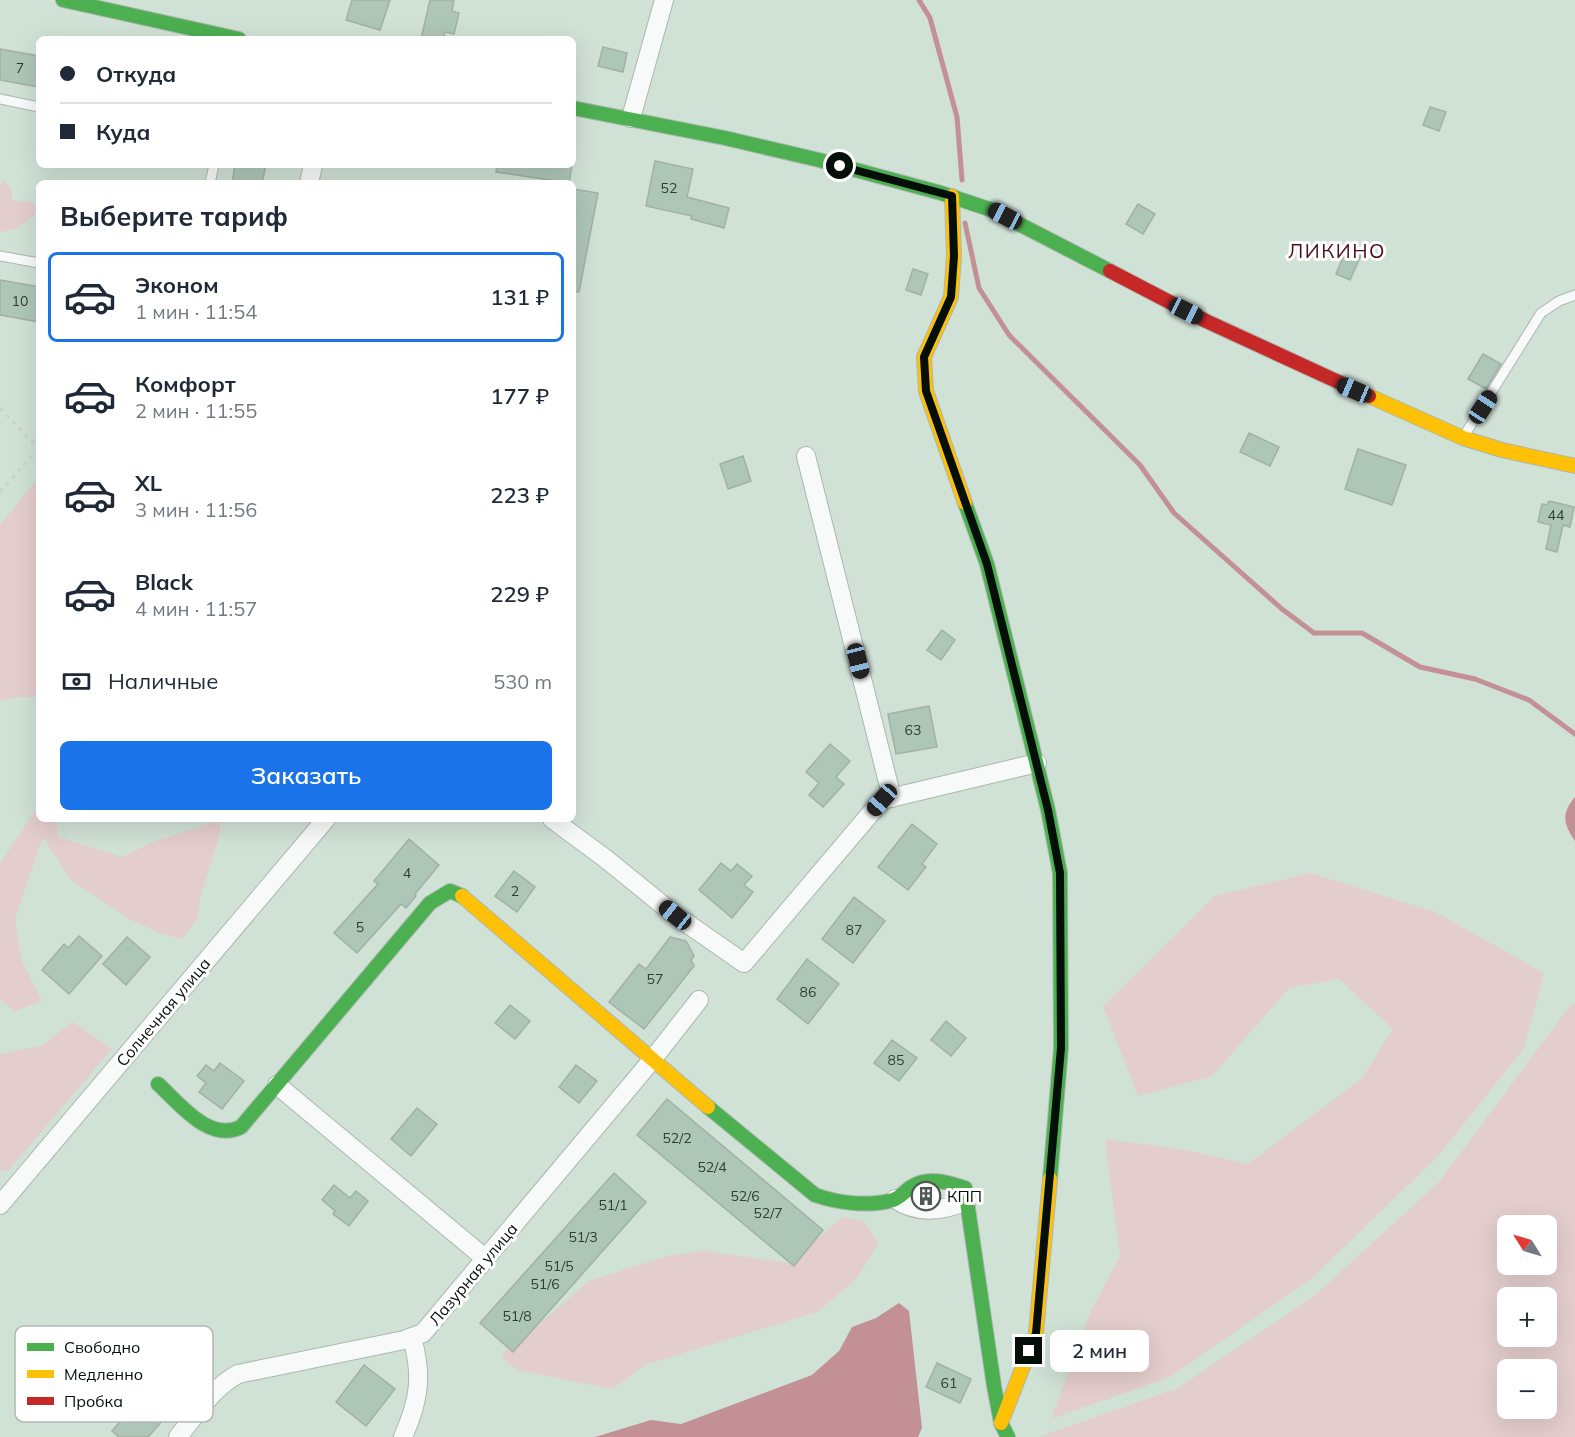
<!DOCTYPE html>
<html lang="ru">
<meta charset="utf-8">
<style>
body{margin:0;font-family:Mulish,sans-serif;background:#f2f2f3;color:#1f2937;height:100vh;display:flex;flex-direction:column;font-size:22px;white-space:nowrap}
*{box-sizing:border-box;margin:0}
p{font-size:20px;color:#747a83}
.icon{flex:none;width:33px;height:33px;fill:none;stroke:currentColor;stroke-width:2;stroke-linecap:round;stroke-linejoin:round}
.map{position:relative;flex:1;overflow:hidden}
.drawer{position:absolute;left:36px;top:180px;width:540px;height:642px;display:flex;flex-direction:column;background:#fff;border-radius:9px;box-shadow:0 6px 24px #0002}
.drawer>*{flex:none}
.top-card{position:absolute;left:36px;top:36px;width:540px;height:132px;border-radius:9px;box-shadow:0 6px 24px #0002;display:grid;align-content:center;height:132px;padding:0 24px;background:#fff}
.needle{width:39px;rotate:307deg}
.fabs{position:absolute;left:1497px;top:1215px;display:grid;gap:12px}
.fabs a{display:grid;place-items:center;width:60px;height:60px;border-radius:9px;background:#fff;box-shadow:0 6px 24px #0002;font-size:30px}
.end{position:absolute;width:27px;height:27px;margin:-14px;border:8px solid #050f09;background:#fff;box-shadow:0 0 0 3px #fff}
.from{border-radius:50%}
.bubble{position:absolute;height:42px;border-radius:9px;background:#fff;box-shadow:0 6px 24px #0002;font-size:20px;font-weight:600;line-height:42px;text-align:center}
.car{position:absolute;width:18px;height:36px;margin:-18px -9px;border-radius:8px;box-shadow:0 0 4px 2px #0007;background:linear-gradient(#222 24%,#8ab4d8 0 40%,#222 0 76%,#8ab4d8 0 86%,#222 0)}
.top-card b{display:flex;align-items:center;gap:21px;height:57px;font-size:22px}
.top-card b+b{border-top:2px solid #e0e1e3}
.top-card i{width:15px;height:15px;background:#1f2937}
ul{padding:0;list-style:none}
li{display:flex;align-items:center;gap:18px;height:90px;margin:0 12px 9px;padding:0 12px;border:3px solid transparent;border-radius:9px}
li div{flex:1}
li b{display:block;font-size:22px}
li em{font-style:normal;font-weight:600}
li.on{border-color:#1a73e8}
li>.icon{width:54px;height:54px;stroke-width:1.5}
h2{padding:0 24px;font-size:27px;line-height:72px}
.pay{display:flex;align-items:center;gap:15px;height:66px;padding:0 24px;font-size:22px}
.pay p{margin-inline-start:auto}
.action{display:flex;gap:12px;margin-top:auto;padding:12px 24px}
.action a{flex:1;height:69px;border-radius:9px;background:#1a73e8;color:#fff;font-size:24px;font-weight:600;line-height:69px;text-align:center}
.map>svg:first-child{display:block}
</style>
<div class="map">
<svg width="1575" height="1437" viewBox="0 0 1575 1437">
<rect width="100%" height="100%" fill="#d0e1d6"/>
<!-- green -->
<g fill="#e4cecd" fill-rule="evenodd">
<path d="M4 181 11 189 12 200 31 202 38 211C27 222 17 230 0 232V185Z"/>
<polygon points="39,477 39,697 17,697 0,701 0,525"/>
<polygon points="39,805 39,819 55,819 59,837 122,857 153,842 220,820 220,834 200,898 198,918 182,939 160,933 129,919 71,880 43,837 15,919 21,959 42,1001 15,1011 0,999 0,864"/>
<polygon points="1311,873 1435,912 1544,973 1524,1048 1439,1155 1311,1279 1170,1377 1051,1419 1090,1313 1120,1256 1105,1139 1181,1149 1248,1164 1362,1078 1393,1029 1339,979 1289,988 1212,1076 1138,1096 1103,1006 1215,896"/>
<path d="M1575 1004V1437H1039L1178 1388 1314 1296 1438 1183 1570 1006ZM1508 1226H1546V1264H1508ZM1508 1298H1546V1336H1508ZM1508 1370H1546V1408H1508Z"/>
<polygon points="73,1022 112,1049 8,1171 0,1170 0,1054 41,1046"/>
<polygon points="843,1217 865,1222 878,1243 856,1279 817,1312 645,1365 612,1389 518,1370 502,1358 508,1345 518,1342 589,1281 667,1256 704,1251 789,1263"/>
</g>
<!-- water -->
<g fill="#c29095">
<path d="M1575 797V841C1563 823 1561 814 1575 797Z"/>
<polygon points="899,1303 909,1311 922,1428 918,1437 595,1437 651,1420 681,1424 812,1375 839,1351 852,1327 876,1318"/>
</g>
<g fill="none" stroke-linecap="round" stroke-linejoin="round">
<!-- stream -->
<g stroke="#c29095" stroke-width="5">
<polyline points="919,0 930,18 957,117 962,180"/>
<polyline points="965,223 979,288 1009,335 1140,465 1174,513 1282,609 1314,633 1362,633 1420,667 1475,679 1529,700 1575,734"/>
</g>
</g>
<!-- building -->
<g fill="#aec6b8" stroke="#a2b0a8" stroke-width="1.5">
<polygon points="352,0 390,0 380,30 346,20"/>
<polygon points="430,0 454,0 452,11 459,13 454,34 445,32 443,39 421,39"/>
<polygon points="603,47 627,53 623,72 598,66"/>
<polygon points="0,49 39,56 39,87 0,80"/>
<polygon points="1430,107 1446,112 1439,131 1423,125"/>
<polygon points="655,161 693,169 687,197 729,208 724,228 691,219 692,216 646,206"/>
<polygon points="235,165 266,165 262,183 232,183"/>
<polygon points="497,165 572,165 569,183 496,172"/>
<polygon points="573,189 598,193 579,292 573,291"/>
<polygon points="1138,204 1155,214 1143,234 1126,224"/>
<polygon points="1348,245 1363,251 1350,280 1336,274"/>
<polygon points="913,269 928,274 921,295 906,290"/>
<polygon points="0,280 39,287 39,322 0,315"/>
<polygon points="1483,354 1501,364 1486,389 1468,379"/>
<polygon points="1249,433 1279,447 1270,466 1240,452"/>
<polygon points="1358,449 1406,465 1392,505 1345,489"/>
<polygon points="743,456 751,481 728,489 720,464"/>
<polygon points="1549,501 1574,507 1570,527 1563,525 1557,552 1546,549 1551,525 1538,522 1542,504 1547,505"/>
<polygon points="942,630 955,640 941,660 927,650"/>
<polygon points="929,706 937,747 896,754 888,714"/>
<polygon points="830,744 850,761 836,777 844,784 823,807 809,795 819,783 806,772"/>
<polygon points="912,824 937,844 922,864 926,867 908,890 878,867"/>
<polygon points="409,839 439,865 415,894 416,896 406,908 401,904 357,953 334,933 378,884 374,881"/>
<polygon points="721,863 731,871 737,864 752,876 744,885 753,892 732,918 699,890"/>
<polygon points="514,871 535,887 517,912 495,896"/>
<polygon points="854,897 885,921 853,963 822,939"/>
<polygon points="79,936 102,956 69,994 42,970 64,944 68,948"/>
<polygon points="127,937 150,957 126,985 103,964"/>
<polygon points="670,937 686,941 694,956 691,960 694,966 644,1029 609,1002 639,964 646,969"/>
<polygon points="807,959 839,984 808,1024 777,999"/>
<polygon points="510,1005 530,1021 515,1039 495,1023"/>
<polygon points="946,1021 966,1038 951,1056 931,1040"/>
<polygon points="892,1040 917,1058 899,1081 874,1063"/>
<polygon points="220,1063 244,1081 222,1109 199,1092 206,1083 197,1076 206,1065 214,1071"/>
<polygon points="576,1065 597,1081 579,1103 559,1087"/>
<polygon points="667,1099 823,1230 794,1266 637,1135"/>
<polygon points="417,1108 437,1124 411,1156 391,1139"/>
<polygon points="614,1173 646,1202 513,1352 480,1323"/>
<polygon points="334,1185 350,1198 356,1191 368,1201 349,1226 333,1214 335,1211 322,1200"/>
<polygon points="937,1363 971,1379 960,1403 926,1387"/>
<polygon points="364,1365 395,1389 366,1426 336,1402"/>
<polygon points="145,1393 160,1405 154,1412 163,1420 148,1437 119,1437 112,1431"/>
</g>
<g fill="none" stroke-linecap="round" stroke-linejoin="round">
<!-- lane casing -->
<g stroke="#abb8b0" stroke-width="11">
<g id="lane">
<polyline points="0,99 39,107"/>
<polyline points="210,183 214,165"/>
<polyline points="0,256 39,263"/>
<polyline points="1464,436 1541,313 1559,301 1575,295"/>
</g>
</g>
<!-- street casing -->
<g stroke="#abb8b0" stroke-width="20">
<g id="street">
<polyline points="631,118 664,0"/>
<polyline points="309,183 313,165"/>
<polyline points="806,456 892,798"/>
<polyline points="552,819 606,859 675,915 744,963 882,800 1037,763"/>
<polyline points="277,1085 486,1259"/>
<path d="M895 1199C916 1214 944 1212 967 1200"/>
<polyline points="0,1205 326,819"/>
<path d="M178 1437C196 1415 212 1388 238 1374L404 1340 423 1333 652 1060 699 1000"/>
<path d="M403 1437C419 1401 423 1376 412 1338"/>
</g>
</g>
<!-- fast casing -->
<g stroke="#abb8b0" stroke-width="16">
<g id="fast">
<polyline points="63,0 239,39"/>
<polyline points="573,108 725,138 819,160 941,193 992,210 1110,271"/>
<polyline points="965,503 987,564 1048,810 1060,873 1061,1048 1050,1179"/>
<path d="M158 1084C179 1103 209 1143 241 1127L430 903 450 891 462 896"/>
<path d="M708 1107 815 1195C838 1203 868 1207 893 1200 900 1198 905 1191 911 1187 928 1176 947 1182 965 1188L994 1386 1001 1423 1008 1437"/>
</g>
</g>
<!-- slow casing -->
<g stroke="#abb8b0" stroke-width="16">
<g id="slow">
<polyline points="952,196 954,256 951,297 924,357 926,391 965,503"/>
<polyline points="1369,396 1463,438 1502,450 1575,466"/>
<polyline points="462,896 708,1107"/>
<polyline points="1001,1423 1036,1333 1050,1179"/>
</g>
</g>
<!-- jam casing -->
<g stroke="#abb8b0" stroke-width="16">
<polyline id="jam" points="1110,271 1206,321 1369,396"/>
</g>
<!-- path -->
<g stroke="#cdd2ce" stroke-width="3" stroke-dasharray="4.5 4.5" stroke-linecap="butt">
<polyline points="0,408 37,447"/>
<polyline points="0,492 39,448"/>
</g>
<!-- lane -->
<use href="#lane" stroke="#f8faf9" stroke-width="9"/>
<!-- street -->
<use href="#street" stroke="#f8faf9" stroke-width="18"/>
<!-- fast -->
<use href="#fast" stroke="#4caf50" stroke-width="14"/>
<!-- slow -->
<use href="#slow" stroke="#ffc107" stroke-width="14"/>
<!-- jam -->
<use href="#jam" stroke="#c62828" stroke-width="14"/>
</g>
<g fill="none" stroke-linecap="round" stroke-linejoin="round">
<!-- route -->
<polyline stroke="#050f09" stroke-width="8" points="840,166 952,196 954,256 951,297 924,357 926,391 987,564 1048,810 1060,873 1061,1048 1036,1333 1029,1351"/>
</g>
<!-- icons -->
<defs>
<g id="building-ring" transform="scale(1.5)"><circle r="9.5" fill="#fff" stroke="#4c5851" stroke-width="1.5"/><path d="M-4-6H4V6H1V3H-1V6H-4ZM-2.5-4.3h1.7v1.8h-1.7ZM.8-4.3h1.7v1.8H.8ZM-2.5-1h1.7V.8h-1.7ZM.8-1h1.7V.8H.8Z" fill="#4c5851"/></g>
</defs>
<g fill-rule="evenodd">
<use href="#building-ring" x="926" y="1196"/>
</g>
<g text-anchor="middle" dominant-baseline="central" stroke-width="6" stroke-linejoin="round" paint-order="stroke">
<!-- number labels -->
<g font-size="14" fill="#2f3d35">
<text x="20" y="68">7</text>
<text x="669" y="188">52</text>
<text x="20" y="301">10</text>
<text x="1556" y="515">44</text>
<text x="913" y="730">63</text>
<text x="407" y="873">4</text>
<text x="515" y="891">2</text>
<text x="360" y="927">5</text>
<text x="854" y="930">87</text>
<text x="655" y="979">57</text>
<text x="808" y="992">86</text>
<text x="896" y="1060">85</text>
<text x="677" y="1138">52/2</text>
<text x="712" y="1167">52/4</text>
<text x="745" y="1196">52/6</text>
<text x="613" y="1205">51/1</text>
<text x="768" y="1213">52/7</text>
<text x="583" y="1237">51/3</text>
<text x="559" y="1266">51/5</text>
<text x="545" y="1284">51/6</text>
<text x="517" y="1316">51/8</text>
<text x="949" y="1383">61</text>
</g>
<!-- street labels -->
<g font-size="16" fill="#050f09" stroke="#fff">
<text transform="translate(163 1012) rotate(-50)">Солнечная улица</text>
<text transform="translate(473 1274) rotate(-50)">Лазурная улица</text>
</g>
<!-- poi labels -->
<g font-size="16" fill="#050f09" stroke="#fff" text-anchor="start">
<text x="947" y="1196">КПП</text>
</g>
<!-- quarter labels -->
<g font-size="20" letter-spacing="1.5" fill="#520c1f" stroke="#fff">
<text x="1337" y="250">ЛИКИНО</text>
</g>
</g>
<!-- legend -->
<rect x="15" y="1326" width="198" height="96" rx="9" fill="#fff" stroke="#b4b7b5" stroke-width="1.5"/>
<rect x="27" y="1343" width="27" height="8" fill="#4caf50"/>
<rect x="27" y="1370" width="27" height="8" fill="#ffc107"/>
<rect x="27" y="1397" width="27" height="8" fill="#c62828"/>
<g font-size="16" fill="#050f09">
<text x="64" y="1353">Свободно</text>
<text x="64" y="1380">Медленно</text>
<text x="64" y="1407">Пробка</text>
</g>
</svg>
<div class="fabs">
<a><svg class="needle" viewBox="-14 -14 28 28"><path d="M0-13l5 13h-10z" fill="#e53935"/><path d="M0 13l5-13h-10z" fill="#747a83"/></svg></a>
<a>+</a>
<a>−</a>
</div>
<i class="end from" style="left:840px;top:166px"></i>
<i class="end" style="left:1029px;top:1351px"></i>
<div class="bubble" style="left:1050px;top:1330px;width:99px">2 мин</div>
<i class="car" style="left:1005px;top:216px;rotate:298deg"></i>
<i class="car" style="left:1186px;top:311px;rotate:117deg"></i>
<i class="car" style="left:1354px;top:390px;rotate:293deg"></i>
<i class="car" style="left:1483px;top:407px;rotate:33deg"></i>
<i class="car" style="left:858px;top:661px;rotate:166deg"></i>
<i class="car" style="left:882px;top:800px;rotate:221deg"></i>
<i class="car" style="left:675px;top:915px;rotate:309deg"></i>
<div class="top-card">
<b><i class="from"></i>Откуда</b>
<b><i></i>Куда</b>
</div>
<section class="drawer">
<h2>Выберите тариф</h2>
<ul>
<li class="on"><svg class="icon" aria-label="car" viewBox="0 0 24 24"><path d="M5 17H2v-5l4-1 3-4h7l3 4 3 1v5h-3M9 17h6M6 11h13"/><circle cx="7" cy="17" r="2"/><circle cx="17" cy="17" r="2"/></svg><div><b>Эконом</b><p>1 мин · 11:54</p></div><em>131 ₽</em></li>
<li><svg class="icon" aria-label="car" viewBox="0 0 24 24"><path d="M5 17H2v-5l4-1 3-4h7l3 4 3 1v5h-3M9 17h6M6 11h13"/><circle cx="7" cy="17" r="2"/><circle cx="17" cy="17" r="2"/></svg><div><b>Комфорт</b><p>2 мин · 11:55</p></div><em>177 ₽</em></li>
<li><svg class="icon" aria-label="car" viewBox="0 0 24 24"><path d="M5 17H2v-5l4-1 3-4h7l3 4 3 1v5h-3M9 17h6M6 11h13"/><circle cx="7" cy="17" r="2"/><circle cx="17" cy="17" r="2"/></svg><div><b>XL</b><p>3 мин · 11:56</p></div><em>223 ₽</em></li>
<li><svg class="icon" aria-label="car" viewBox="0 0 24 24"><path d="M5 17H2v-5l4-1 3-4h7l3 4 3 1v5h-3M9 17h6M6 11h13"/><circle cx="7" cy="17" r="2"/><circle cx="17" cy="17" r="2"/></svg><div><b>Black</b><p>4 мин · 11:57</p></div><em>229 ₽</em></li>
</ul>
<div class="pay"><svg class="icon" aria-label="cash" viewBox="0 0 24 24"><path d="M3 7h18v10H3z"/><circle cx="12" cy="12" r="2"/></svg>Наличные<p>530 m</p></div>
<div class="action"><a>Заказать</a></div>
</section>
</div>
